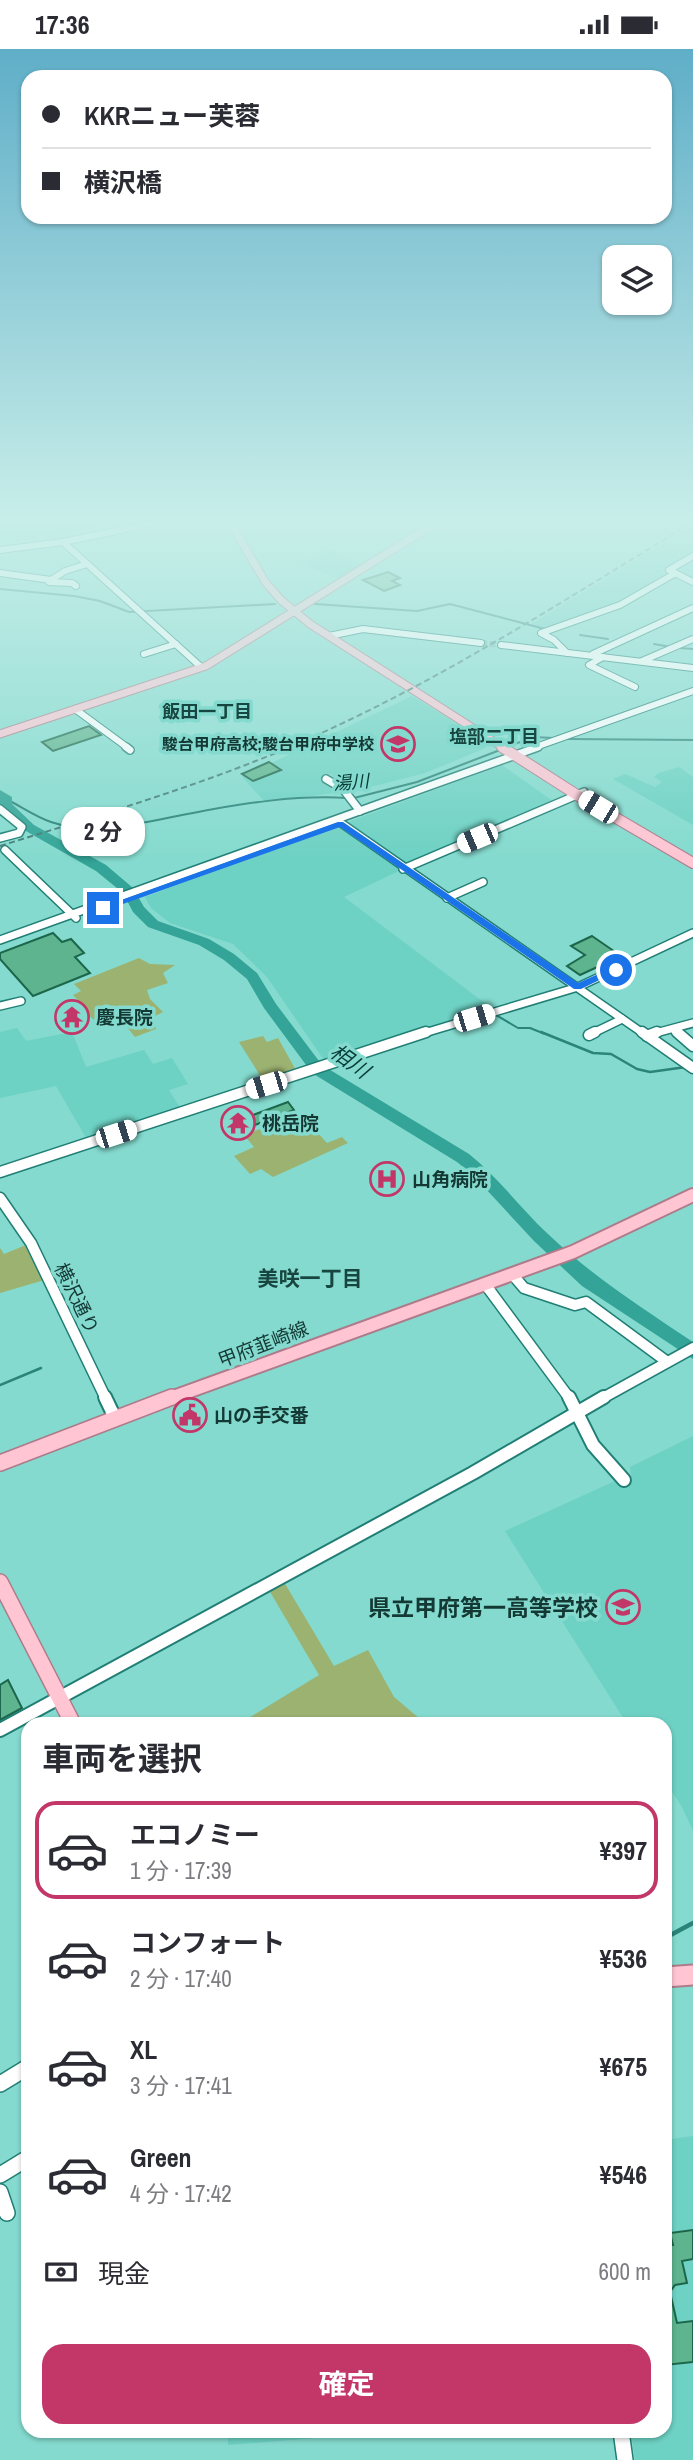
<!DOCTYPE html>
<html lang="ja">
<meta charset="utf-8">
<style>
body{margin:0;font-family:"Archivo Narrow","Noto Sans JP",sans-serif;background:#f7f7f7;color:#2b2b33;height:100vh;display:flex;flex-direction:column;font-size:26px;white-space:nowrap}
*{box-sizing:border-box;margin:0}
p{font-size:23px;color:#7c7c81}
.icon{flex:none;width:38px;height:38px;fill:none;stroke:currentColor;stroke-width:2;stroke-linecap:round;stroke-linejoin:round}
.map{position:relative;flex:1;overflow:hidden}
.drawer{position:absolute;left:21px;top:1668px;width:651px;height:721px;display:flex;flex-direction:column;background:#fff;border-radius:21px;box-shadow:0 2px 5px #0004}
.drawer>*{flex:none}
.guide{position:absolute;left:21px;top:21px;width:651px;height:154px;border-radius:21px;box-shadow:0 2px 5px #0004;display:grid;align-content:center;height:154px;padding:0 21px;background:#fff}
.buttons{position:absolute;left:602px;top:196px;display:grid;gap:14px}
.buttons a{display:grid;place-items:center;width:70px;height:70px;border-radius:14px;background:#fff;box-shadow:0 2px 5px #0004;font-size:35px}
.end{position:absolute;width:32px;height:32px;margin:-16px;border:9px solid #1a73e8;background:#fff;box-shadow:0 0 0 4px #fff}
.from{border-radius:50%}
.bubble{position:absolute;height:49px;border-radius:21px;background:#fff;box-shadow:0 2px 5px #0004;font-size:23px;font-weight:700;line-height:49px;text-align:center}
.car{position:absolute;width:21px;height:42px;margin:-21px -10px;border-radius:9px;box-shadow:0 0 5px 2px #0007;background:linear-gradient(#fff 24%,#345 0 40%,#fff 0 76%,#345 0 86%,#fff 0)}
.guide b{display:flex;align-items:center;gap:24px;height:66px;font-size:26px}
.guide b+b{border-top:2px solid #e1e1e2}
.guide i{width:18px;height:18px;background:#2b2b33}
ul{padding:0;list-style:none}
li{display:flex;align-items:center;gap:21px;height:98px;margin:0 14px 10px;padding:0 7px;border:4px solid transparent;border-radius:21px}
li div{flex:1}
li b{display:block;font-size:26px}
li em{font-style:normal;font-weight:700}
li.selected{border-color:#c33768}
li>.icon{width:63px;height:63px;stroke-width:1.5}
h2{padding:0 21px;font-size:32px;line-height:84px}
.pay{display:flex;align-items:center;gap:18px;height:77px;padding:0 21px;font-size:26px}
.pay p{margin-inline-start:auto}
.primary-button{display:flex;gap:14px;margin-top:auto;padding:14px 21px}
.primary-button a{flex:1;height:80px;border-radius:21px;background:#c33768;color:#fff;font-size:28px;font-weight:700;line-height:80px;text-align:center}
.status{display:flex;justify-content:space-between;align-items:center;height:49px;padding:0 35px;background:#fff;direction:ltr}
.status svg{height:19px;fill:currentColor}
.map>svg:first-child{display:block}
</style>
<div class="status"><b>17:36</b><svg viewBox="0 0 49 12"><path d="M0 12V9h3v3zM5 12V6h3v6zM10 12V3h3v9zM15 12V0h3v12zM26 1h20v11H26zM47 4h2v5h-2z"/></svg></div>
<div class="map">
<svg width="693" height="2411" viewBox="0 0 693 2411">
<rect width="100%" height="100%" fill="#84dace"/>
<!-- built -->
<g fill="#6dd1c3">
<polygon points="0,475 126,475 46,486 47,482 44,481 35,489 10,494 0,493"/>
<polygon points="693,476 693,533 674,525 627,552 551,581 531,575"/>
<polygon points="332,501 361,515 338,530 300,514"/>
<polygon points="412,647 485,692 486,699 425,724 351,743 331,725 324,728 334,744 265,753 242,728"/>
<polygon points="502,716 557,755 403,820 344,848 494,961 326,1014 267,928 233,895 170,874 151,859 145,848"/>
<polygon points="679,718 693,728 693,776 613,730 625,725 655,738 662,733 654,728 659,724"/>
<polygon points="17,979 26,992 72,983 86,1018 144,1001 153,1015 172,1009 188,1035 169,1041 182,1062 89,1094 56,1037 0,1049 0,983"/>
<polygon points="693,1387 693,1782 682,1758 665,1732 665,1675 627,1675 505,1482 615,1432 631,1427 630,1418"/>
<polygon points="693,2087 693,2411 635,2411 631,2382 665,2382 665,2091"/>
<polygon points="228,2382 401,2382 228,2396"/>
</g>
<!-- green -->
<g fill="#9cb271">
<polygon points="139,909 150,915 175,916 163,924 168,934 147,941 150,950 163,963 153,968 156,980 135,988 122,972 103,979 83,961 86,959 73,946 81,942 74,935"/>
<polygon points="263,987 267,993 278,989 298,1025 266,1036 239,993"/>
<polygon points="301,1065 327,1094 342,1088 348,1094 273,1128 261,1120 250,1125 234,1107 254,1098 244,1086"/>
<polygon points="31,1194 48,1230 0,1244 0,1199 4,1205"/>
<polygon points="281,1528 334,1617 368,1601 394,1648 426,1675 239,1675 319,1626 266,1536"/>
</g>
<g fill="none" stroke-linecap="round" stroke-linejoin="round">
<!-- stream-far2 -->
<g stroke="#2a847a" stroke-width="2">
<polyline points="0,540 74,547 100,552 129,563 275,555"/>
<polyline points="315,555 417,562 450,555 545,580"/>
<polyline points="580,586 608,590"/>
<polyline points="654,595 671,598"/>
<polyline points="680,599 693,600"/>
<polyline points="567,690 693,691"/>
<polyline points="509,697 534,688 553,689"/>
<polyline points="354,749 417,733 500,701"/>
<path d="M8 751C22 758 36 768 51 773 95 788 149 772 193 764 244 754 296 746 347 749"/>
<polyline points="496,966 518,979 530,979 545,985"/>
</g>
<!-- stream-far1 -->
<g stroke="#2a847a" stroke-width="2.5">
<polyline points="541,983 593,1004 611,1005 637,1020 650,1023 686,1018"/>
<polyline points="0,1336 41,1319"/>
</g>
<!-- stream -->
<polyline stroke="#2a847a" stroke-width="4.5" points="665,1889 693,1874"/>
<!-- river -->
<path fill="#33a497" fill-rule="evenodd" d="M0 741 12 748V755L34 776 106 816 133 839 144 858 158 872 209 890 234 905 257 924 276 955 322 1016 469 1105C498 1128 520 1159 548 1185 592 1227 642 1259 693 1293V1310L582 1237 534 1192 472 1125 457 1113 312 1024 264 959 247 930 224 911 199 896 148 878 133 863 123 844 96 822 26 782 0 756Z"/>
</g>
<!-- building -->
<g fill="#5eb48f" stroke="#1c674b" stroke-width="2">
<polygon points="388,523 400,529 392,532 400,536 384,542 363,531"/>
<polygon points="89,677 101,686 53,702 42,693"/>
<polygon points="269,713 281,721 253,732 242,725"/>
<polygon points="53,884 62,893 71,890 84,904 75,908 90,924 33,947 0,910 0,904"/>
<polygon points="592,887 621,907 580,926 567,917 585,906 571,897"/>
<polygon points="75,958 81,959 88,966 69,977 58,966"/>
<polygon points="288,1053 294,1061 234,1084 224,1071 232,1068 228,1064 237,1060 245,1069"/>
<polygon points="8,1631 22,1659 0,1671 0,1636"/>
<polygon points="693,2181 693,2210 682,2212 687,2234 675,2236 670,2243 677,2274 693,2272 693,2313 665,2316 665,2197 673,2196 670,2184"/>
</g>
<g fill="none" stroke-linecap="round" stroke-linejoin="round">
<!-- minor-tunnel -->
<polyline stroke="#6ebaaf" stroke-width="6" stroke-dasharray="6 2.5" stroke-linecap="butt" points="481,594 501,596"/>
<!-- minor-far4 casing -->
<g stroke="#207e74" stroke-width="8">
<g id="minor-far4">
<polyline points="63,493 201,618"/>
<polyline points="0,501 63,493 149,475"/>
<polyline points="693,507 669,521 693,533"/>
<polyline points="0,524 51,531 65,522 87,515"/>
<polyline points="49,533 72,534 76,537"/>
<polyline points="329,587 363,580 481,594"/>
<polyline points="501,596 693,619"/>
<polyline points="567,604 554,591 541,584 620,556 674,525"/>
<polyline points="144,605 176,595"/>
<polyline points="593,605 693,559"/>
<polyline points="603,608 589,616 635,638"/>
<polyline points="642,612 693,590"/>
<polyline points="75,660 128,699"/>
<polyline points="533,699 693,642"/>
</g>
</g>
<!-- minor-far3 casing -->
<g stroke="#207e74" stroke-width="10">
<g id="minor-far3">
<polyline points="126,698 130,701"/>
<polyline points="326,730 343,740 360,762"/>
<polyline points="0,760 22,778 19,784 0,789"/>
<polyline points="341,774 644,985"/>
<polyline points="5,801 76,869"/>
<polyline points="403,820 584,743"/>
<polyline points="447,849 483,833"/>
<polyline points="0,891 538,698"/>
<polyline points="0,957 21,952"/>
<polyline points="674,981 679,985"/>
<polyline points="421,985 578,938 693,884"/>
<polyline points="591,985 622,970"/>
<polyline points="652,985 693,974"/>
</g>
</g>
<!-- minor-far2 casing -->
<g stroke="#207e74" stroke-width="13">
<g id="minor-far2">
<polyline points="642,983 693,1019"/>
<polyline points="677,983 693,997"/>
<polyline points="589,986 595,983"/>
<polyline points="647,987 657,983"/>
<polyline points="0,1123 426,983"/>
<polyline points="0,1149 31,1194 106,1350"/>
<polyline points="512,1225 524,1239 575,1256 586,1253 666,1312"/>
<polyline points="485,1235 570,1350"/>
<polyline points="601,1350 693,1299"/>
</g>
</g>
<!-- minor-far1 casing -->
<g stroke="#207e74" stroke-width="16">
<g id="minor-far1">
<polyline points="105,1348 115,1369"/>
<polyline points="569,1348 593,1396 624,1431"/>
<polyline points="0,1681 473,1424 604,1348"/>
</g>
</g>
<!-- minor casing -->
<g stroke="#207e74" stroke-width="18">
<g id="minor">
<polyline points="0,2035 28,2018"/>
<polyline points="0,2126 28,2109"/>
<polyline points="0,2143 7,2164"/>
<polyline points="621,2382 625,2411"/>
</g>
</g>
<!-- major-far4 casing -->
<g stroke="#ad7b89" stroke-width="9">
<g id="major-far4">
<polyline points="231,475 266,534 281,551 310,575 504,699"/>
<polyline points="0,685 206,617 434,475"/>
</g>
</g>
<!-- major-far3 casing -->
<g stroke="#ad7b89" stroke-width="12">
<polyline id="major-far3" points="502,698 577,746 693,814"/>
</g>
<!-- major-far2 casing -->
<g stroke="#ad7b89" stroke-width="16">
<polyline id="major-far2" points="168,1350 573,1203 693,1146"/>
</g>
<!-- major-far1 casing -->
<g stroke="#ad7b89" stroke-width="18">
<g id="major-far1">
<polyline points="0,1414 172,1348"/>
<polyline points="0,1533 73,1675"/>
</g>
</g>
<!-- major casing -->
<g stroke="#ad7b89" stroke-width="23">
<polyline id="major" points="665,1928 693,1926"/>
</g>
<!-- minor-far4 -->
<use href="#minor-far4" stroke="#fff" stroke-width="6"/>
<!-- minor-far3 -->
<use href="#minor-far3" stroke="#fff" stroke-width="7"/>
<!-- minor-far2 -->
<use href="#minor-far2" stroke="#fff" stroke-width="10"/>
<!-- minor-far1 -->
<use href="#minor-far1" stroke="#fff" stroke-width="12"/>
<!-- minor -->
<use href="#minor" stroke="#fff" stroke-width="15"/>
<!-- major-far4 -->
<use href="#major-far4" stroke="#ffc5d3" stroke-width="7"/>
<!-- major-far3 -->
<use href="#major-far3" stroke="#ffc5d3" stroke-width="10"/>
<!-- major-far2 -->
<use href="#major-far2" stroke="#ffc5d3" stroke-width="12"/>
<!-- major-far1 -->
<use href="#major-far1" stroke="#ffc5d3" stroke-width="15"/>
<!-- major -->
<use href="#major" stroke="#ffc5d3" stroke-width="19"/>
<!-- rail -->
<path stroke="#447e77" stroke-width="2" stroke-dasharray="6 3.5" stroke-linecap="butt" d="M0 797C112 762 224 730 330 680 456 622 572 546 690 475"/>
</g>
<!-- sky -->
<linearGradient id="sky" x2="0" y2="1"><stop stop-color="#5faec8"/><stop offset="0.58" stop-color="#c8eee9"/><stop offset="1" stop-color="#c8eee9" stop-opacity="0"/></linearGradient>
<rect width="693" height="813" fill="url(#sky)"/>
<!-- route -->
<polygon fill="#1a73e8" points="338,773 343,773 578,934 612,919 620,921 581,940 574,940 340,778 106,861 99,859"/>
<!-- icons -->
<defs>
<g id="school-ring" transform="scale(1.75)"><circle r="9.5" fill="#84dace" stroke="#c33768" stroke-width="1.5"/><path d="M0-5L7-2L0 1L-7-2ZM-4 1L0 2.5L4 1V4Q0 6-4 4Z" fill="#c33768"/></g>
<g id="temple-ring" transform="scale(1.75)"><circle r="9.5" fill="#84dace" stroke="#c33768" stroke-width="1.5"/><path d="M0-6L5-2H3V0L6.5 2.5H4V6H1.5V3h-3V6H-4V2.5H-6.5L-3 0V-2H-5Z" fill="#c33768"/></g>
<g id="hospital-ring" transform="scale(1.75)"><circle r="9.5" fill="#84dace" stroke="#c33768" stroke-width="1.5"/><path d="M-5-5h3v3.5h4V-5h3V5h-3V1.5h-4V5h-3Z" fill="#c33768"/></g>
<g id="civic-ring" transform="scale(1.75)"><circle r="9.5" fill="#84dace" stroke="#c33768" stroke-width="1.5"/><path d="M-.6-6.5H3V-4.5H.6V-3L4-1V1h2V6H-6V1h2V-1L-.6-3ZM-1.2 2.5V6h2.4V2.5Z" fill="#c33768"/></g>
</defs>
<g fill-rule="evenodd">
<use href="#school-ring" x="398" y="695"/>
<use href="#temple-ring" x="72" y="968"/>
<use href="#temple-ring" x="238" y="1074"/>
<use href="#hospital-ring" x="387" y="1130"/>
<use href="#civic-ring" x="190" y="1366"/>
<use href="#school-ring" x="623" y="1558"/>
</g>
<g text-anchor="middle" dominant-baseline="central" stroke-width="7" stroke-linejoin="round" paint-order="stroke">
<!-- far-poi labels -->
<g font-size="16" font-weight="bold" fill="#143935" stroke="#84dace" text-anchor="end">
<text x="374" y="695">駿台甲府高校;駿台甲府中学校</text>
</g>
<!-- far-neighbourhood labels -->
<g font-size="18" font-weight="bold" fill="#174640" stroke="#84dace">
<text x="207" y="662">飯田一丁目</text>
<text x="494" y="687">塩部二丁目</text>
</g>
<!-- far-water labels -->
<g font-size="18" font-style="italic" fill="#073b36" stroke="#84dace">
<text transform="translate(351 733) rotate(-5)">湯川</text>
</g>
<!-- poi labels -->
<g font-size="19" font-weight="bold" fill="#143935" stroke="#84dace" text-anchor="start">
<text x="96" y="968">慶長院</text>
<text x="262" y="1074">桃岳院</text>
<text x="412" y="1130">山角病院</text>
<text x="214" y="1366">山の手交番</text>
</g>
<!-- street labels -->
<g font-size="19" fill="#143935" stroke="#84dace">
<text transform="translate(77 1249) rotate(64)">横沢通り</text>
<text transform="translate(263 1295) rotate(-21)">甲府韮崎線</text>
</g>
<!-- water labels -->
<g font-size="21" font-style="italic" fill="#073b36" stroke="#84dace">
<text transform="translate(350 1012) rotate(35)">相川</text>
</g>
<!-- neighbourhood labels -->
<g font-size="21" font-weight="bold" fill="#174640" stroke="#84dace">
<text x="310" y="1229">美咲一丁目</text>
</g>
<!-- near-poi labels -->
<g font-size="23" font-weight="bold" fill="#143935" stroke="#84dace" text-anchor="end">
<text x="598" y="1558">県立甲府第一高等学校</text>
</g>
</g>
</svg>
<div class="buttons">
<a><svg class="icon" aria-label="layers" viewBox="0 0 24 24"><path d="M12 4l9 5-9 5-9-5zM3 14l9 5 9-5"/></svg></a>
</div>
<i class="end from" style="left:616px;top:921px"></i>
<i class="end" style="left:103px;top:859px"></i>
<div class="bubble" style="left:61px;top:758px;width:84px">2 分</div>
<i class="car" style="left:598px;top:758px;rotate:301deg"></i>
<i class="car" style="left:477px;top:789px;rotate:247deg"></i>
<i class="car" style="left:474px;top:969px;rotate:73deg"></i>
<i class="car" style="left:266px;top:1036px;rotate:253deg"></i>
<i class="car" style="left:116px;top:1085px;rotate:72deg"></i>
<div class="guide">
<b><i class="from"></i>KKRニュー芙蓉</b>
<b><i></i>横沢橋</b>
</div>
<section class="drawer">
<h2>車両を選択</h2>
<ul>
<li class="selected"><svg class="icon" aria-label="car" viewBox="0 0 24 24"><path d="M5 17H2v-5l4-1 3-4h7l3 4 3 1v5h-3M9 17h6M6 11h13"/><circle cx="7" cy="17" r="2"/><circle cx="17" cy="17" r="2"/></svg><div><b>エコノミー</b><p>1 分 · 17:39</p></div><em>¥397</em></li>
<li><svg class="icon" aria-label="car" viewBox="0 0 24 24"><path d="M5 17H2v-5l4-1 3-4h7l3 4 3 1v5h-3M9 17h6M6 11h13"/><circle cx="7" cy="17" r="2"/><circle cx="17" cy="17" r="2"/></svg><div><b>コンフォート</b><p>2 分 · 17:40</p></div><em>¥536</em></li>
<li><svg class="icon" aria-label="car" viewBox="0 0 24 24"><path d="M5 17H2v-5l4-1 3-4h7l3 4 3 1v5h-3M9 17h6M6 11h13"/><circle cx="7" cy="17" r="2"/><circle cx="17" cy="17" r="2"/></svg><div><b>XL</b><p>3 分 · 17:41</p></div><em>¥675</em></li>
<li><svg class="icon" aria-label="car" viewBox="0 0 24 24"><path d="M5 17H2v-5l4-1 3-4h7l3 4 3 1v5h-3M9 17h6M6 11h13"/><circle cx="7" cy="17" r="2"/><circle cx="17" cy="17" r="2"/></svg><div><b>Green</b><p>4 分 · 17:42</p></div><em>¥546</em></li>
</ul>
<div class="pay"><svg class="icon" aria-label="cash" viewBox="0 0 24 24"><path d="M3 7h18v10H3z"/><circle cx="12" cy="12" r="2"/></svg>現金<p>600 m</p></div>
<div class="primary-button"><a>確定</a></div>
</section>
</div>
